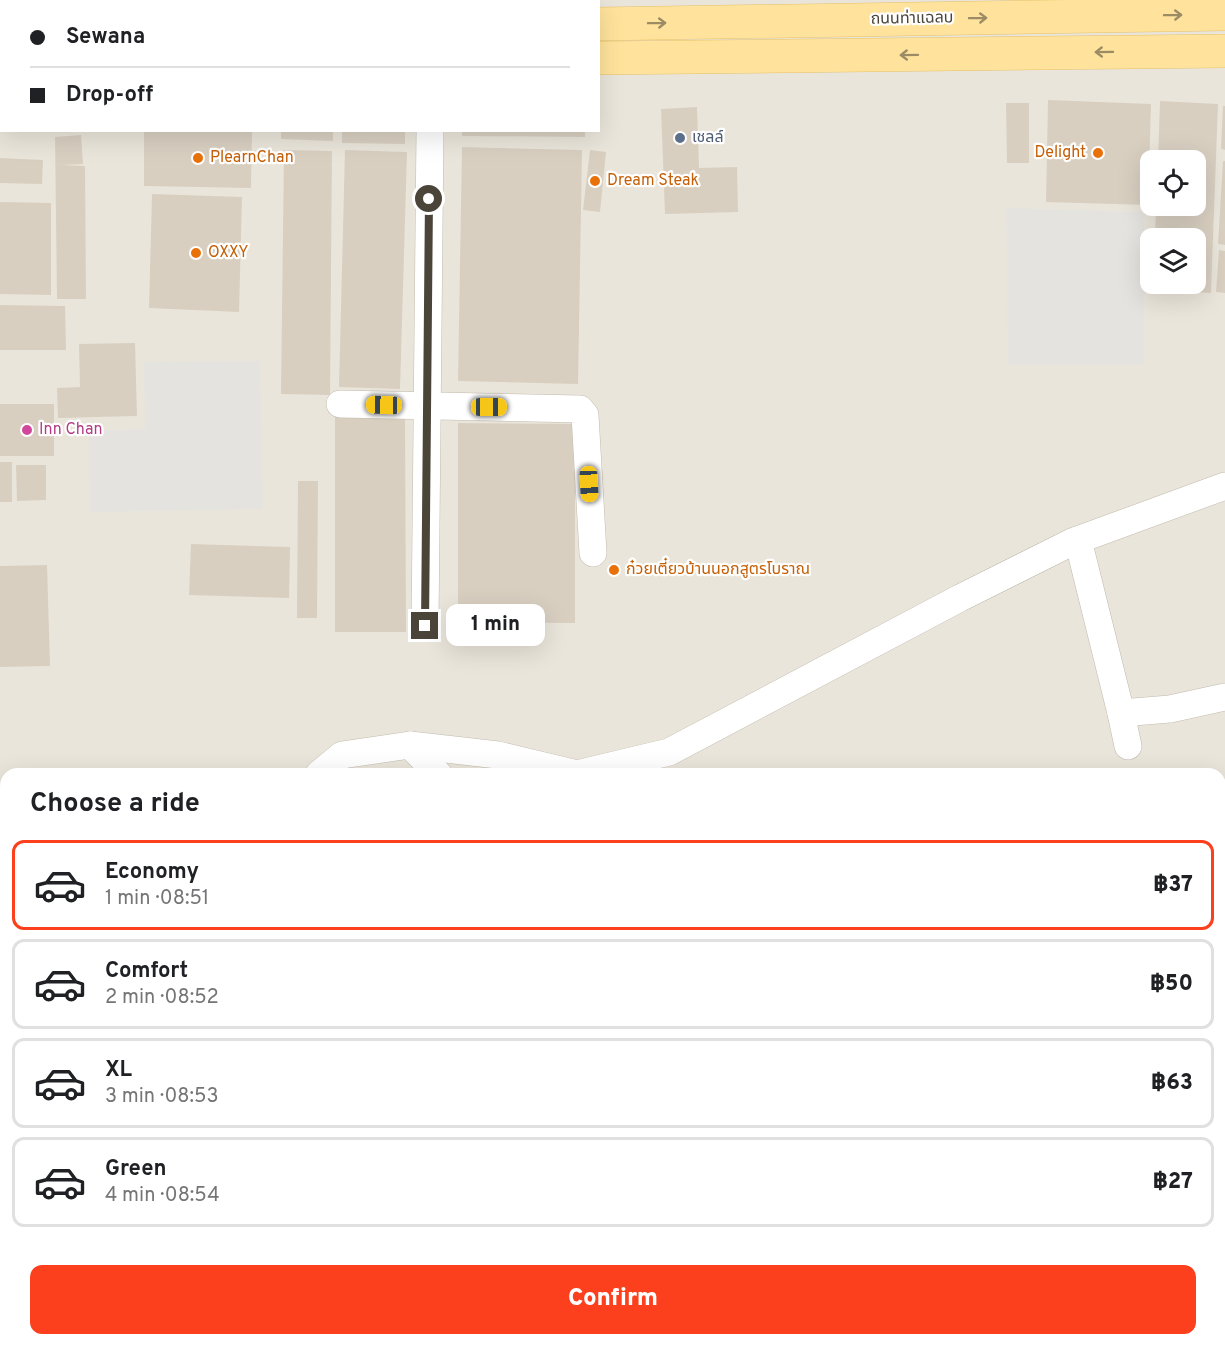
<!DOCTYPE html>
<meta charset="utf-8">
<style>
body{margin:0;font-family:Overpass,"Noto Sans Thai",sans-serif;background:#f6f6f6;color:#202124;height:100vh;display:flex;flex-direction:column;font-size:22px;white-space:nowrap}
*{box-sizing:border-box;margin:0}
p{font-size:20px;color:#757577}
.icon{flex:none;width:33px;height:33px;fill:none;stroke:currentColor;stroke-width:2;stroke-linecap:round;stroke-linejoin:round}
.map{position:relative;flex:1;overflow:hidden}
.sheet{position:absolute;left:0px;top:768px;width:1226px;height:578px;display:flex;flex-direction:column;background:#fff;border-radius:18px 18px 0 0;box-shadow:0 6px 24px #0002}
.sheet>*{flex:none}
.guide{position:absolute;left:0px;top:0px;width:600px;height:132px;box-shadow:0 6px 24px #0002;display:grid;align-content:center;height:132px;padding:0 30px;background:#fff}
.buttons{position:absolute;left:1140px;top:150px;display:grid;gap:12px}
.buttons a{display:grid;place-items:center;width:66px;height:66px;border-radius:12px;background:#fff;box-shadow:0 6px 24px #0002;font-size:30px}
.end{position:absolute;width:27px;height:27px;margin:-14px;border:8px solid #4b4439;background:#fff;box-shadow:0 0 0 3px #fff}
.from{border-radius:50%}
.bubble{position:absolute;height:42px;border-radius:12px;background:#fff;box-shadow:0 6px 24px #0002;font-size:20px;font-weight:800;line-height:42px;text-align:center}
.car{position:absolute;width:18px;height:36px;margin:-18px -9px;border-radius:8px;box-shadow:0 0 4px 2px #0007;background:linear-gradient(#f5c518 24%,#345 0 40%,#f5c518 0 76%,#345 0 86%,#f5c518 0)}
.guide b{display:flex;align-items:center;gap:21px;height:57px;font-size:22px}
.guide b+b{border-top:2px solid #e0e0e0}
.guide i{width:15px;height:15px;background:#202124}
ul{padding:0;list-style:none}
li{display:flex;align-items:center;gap:18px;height:90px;margin:0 12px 9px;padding:0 18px;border:3px solid #e0e0e0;border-radius:12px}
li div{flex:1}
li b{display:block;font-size:22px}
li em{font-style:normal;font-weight:800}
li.on{border-color:#fc3f1d}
li>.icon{width:54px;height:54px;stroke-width:1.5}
h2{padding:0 30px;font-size:27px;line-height:72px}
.action{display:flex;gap:12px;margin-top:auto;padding:12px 30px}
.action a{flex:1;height:69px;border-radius:12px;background:#fc3f1d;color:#fff;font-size:24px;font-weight:800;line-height:69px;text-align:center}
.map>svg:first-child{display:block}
</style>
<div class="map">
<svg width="1225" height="1345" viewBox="0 0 1225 1345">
<rect width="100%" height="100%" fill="#f6f3ec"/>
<!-- residential -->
<path fill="#eae5da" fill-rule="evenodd" d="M0 0H1225V1345H0ZM2 2H598V130H2ZM1150 160H1196V206H1150ZM1150 238H1196V284H1150ZM6 774H1220V1340H6Z"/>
<!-- parking -->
<g fill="#e5e3e0">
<polygon points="1006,208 1144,212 1144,365 1008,365"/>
<polygon points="260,361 263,509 90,512 89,430 145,429 144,362"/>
</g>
<!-- building -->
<g fill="#d8cfc1">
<polygon points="1048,100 1151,104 1148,205 1046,202"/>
<polygon points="1160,101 1218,104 1211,293 1153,290 1153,284 1196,284 1196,238 1155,238 1156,206 1196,206 1196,160 1158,160"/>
<polygon points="1006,103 1029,103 1029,163 1007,163"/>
<polygon points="1223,106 1225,106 1225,150 1221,149"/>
<polygon points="697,107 699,168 737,167 738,212 665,214 661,109"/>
<polygon points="144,130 252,130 251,188 144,186"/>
<polygon points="281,130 333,130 333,141 281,139"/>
<polygon points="342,130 405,130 405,144 342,143"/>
<polygon points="462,130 585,130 585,137 462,136"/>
<polygon points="81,135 83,164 61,165 85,166 86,299 57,299 55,137"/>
<polygon points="462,147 582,150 578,384 458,381"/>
<polygon points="284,150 332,151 330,395 281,394"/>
<polygon points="345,150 407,152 400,389 339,387"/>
<polygon points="590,150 606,152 600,212 583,210"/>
<polygon points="0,158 43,160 42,184 0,183"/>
<polygon points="1223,161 1225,161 1225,245 1218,244"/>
<polygon points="152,194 242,197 239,312 149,308"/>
<polygon points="0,202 51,203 51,295 0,294"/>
<polygon points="1219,250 1225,251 1225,293 1216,292"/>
<polygon points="0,305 65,306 66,350 0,350"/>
<polygon points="135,343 137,416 58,418 57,388 80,387 79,344"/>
<rect x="0" y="404" width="54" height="52"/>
<polygon points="335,416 405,417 406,632 335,632"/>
<polygon points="458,423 575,424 575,623 458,622"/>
<rect x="0" y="462" width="12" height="40"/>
<polygon points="16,465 46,465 46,500 17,501"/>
<polygon points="298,481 318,481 317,618 297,618"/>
<polygon points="191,544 290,547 289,598 189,595"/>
<polygon points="47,565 50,666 0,667 0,566"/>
<polygon points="0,815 6,817 6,923 0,922"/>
</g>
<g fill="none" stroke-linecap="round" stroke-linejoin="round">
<!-- minor casing -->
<g stroke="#c2bbae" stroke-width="28">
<g id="minor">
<polyline points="574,2 574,0"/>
<polyline points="340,404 580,409 585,415 593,553"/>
<polyline points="1078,540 1121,713 1170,709 1225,697"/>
<polyline points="425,626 430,130"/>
<polyline points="1121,713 1128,746"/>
<polyline points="410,745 438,774"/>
<polyline points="319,774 342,755 410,745 498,755 577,774 669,752 960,598 1072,542 1225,486"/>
<polyline points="1220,955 1225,953"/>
<polyline points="0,1033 6,1036"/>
<polyline points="1220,1123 1225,1121"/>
<polyline points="0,1129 6,1124"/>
<polyline points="0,1181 6,1187"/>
<polyline points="164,1340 170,1345"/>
<polyline points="722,1340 726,1345"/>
<polyline points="992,1340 997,1345"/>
<polyline points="401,1345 407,1340"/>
</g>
</g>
<!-- major casing -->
<g stroke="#e6c16a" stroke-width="34">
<g id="major">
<polyline points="598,24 1225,14"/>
<polyline points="0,25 2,25"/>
<polyline points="598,58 1225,51"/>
<polyline points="0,65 2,65"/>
</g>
</g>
<!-- minor -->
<use href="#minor" stroke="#fff" stroke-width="27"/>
<!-- major -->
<use href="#major" stroke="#ffe39c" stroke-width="33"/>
</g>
<!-- one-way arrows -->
<defs><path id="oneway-shaft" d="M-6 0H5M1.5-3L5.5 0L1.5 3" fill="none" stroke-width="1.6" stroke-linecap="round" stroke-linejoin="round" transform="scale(1.5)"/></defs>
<g stroke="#9c8c66">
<use href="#oneway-shaft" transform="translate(1173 15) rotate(-1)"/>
<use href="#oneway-shaft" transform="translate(978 18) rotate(-1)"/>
<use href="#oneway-shaft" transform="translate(657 23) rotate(-1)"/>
<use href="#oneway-shaft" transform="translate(1104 52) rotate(179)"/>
<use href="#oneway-shaft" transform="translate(909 55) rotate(179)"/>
</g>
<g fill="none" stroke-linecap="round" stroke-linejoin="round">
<!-- route -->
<polyline stroke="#4b4439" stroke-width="8" points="425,626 429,199"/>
</g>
<!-- markers -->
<circle fill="#5c6f8a" stroke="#fff" stroke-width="2" cx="680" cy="138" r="6"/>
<g fill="#e8710a" stroke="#fff" stroke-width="2">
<circle cx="1098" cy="153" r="6"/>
<circle cx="198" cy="158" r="6"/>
<circle cx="595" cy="181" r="6"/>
<circle cx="196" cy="253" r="6"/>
<circle cx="614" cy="570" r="6"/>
</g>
<circle fill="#d1479c" stroke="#fff" stroke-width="2" cx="27" cy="430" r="6"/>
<g text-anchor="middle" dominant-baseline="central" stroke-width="4.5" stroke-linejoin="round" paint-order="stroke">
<!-- street labels -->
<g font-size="16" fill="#4b4439" stroke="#fff">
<text transform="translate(912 19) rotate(-1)">ถนนท่าแฉลบ</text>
</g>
<!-- service labels -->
<g font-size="16" fill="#4e5e75" stroke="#fff" text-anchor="start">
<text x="692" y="138">เชลล์</text>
</g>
<!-- food labels -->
<g font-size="16" fill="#c56008" stroke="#fff" text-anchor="start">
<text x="1086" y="153" text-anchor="end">Delight</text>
<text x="210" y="158">PlearnChan</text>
<text x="607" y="181">Dream Steak</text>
<text x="208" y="253">OXXY</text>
<text x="626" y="570">ก๋วยเตี๋ยวบ้านนอกสูตรโบราณ</text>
</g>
<!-- hotel labels -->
<g font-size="16" fill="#b23c85" stroke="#fff" text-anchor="start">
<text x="39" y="430">Inn Chan</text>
</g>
</g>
</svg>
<div class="buttons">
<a><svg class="icon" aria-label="locate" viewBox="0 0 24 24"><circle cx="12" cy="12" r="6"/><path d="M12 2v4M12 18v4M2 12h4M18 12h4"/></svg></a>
<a><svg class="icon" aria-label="layers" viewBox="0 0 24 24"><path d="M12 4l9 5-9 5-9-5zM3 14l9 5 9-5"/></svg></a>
</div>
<i class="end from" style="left:429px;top:199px"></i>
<i class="end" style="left:425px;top:626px"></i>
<div class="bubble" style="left:446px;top:604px;width:99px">1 min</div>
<i class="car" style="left:384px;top:405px;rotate:271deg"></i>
<i class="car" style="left:489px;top:407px;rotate:90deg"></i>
<i class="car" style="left:589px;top:484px;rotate:177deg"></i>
<div class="guide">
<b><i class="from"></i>Sewana</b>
<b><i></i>Drop-off</b>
</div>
<section class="sheet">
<h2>Choose a ride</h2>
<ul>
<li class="on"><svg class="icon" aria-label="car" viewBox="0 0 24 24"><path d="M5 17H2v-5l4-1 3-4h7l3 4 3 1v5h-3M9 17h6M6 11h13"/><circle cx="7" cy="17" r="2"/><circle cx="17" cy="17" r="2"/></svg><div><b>Economy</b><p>1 min · 08:51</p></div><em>฿37</em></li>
<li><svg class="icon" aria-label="car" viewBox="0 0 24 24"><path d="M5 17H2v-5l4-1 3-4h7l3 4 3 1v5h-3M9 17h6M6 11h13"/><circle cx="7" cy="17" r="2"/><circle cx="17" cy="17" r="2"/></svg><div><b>Comfort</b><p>2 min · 08:52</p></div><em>฿50</em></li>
<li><svg class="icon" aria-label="car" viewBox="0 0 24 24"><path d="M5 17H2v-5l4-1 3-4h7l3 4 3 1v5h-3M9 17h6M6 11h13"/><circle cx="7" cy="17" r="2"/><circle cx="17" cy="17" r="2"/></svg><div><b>XL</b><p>3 min · 08:53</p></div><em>฿63</em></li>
<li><svg class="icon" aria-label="car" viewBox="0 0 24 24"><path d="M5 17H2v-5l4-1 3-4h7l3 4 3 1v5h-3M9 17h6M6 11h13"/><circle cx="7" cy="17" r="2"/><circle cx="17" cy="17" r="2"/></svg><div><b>Green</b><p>4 min · 08:54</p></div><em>฿27</em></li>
</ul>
<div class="action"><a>Confirm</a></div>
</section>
</div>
